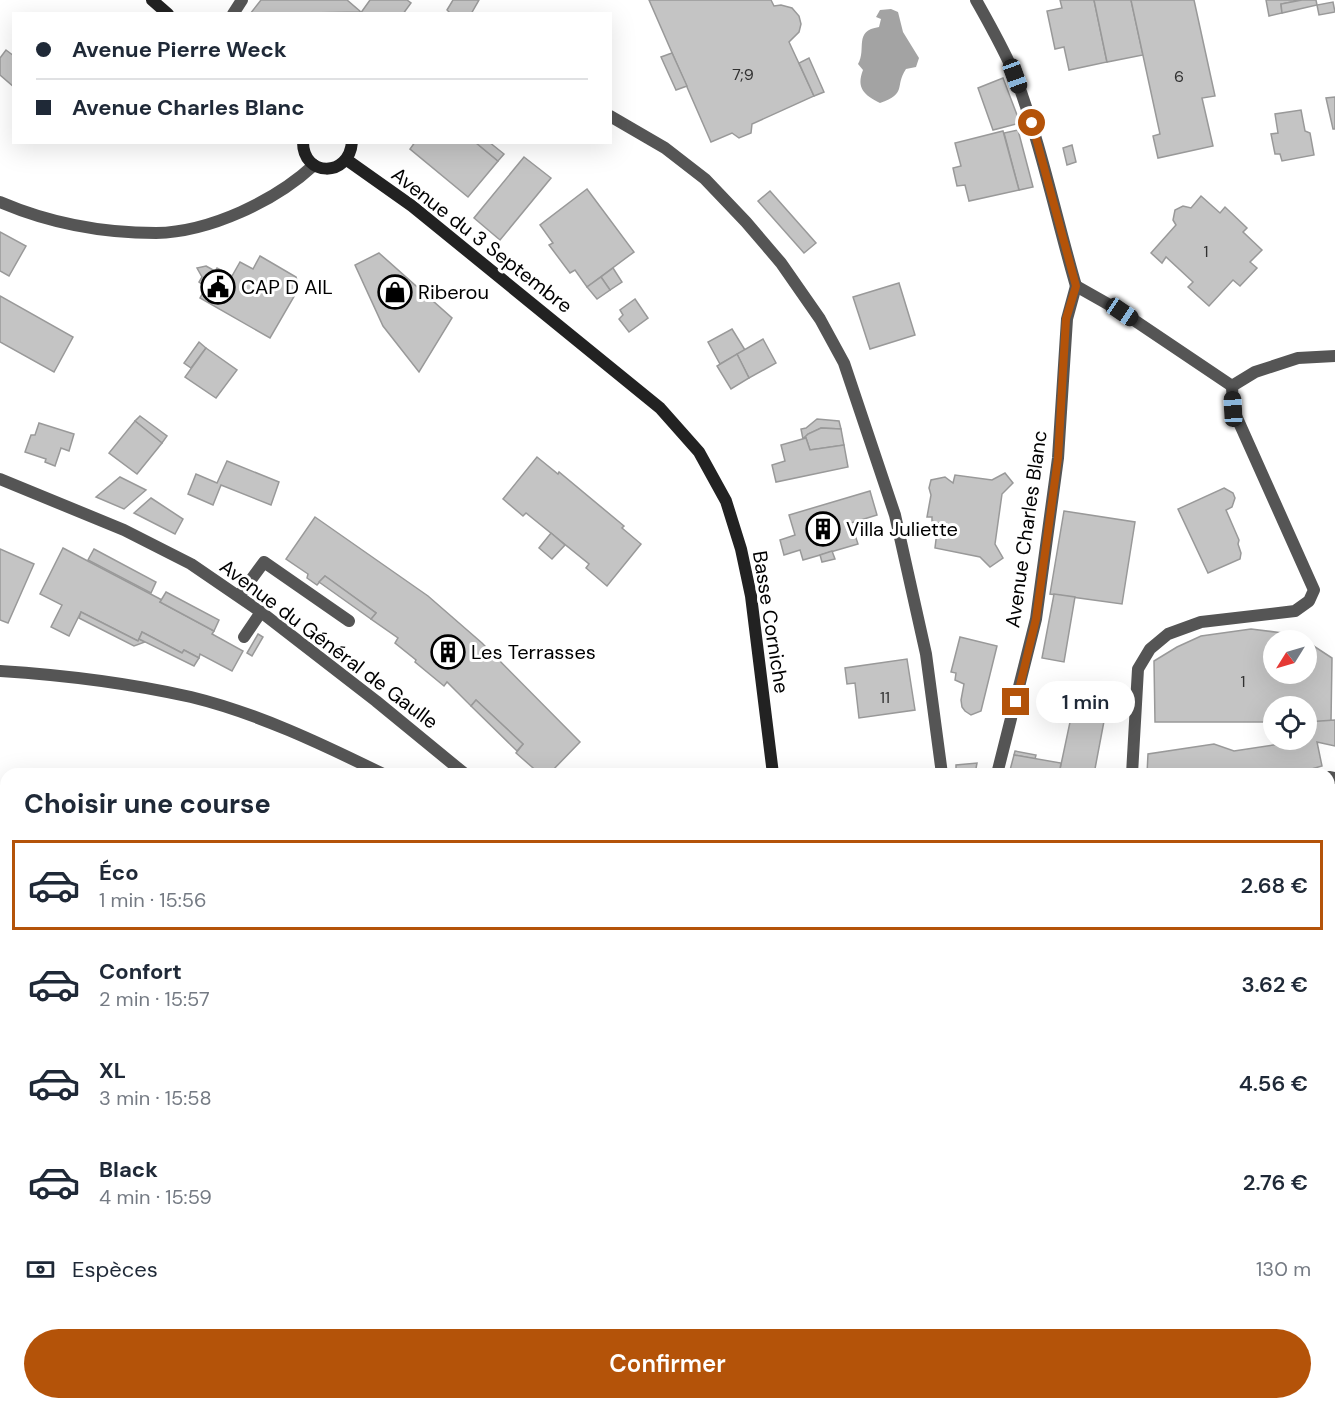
<!DOCTYPE html>
<html lang="fr">
<meta charset="utf-8">
<style>
body{margin:0;font-family:"DM Sans",sans-serif;background:#f2f2f3;color:#1f2937;height:100vh;display:flex;flex-direction:column;font-size:22px;white-space:nowrap}
*{box-sizing:border-box;margin:0}
p{font-size:20px;color:#747a83}
.icon{flex:none;width:33px;height:33px;fill:none;stroke:currentColor;stroke-width:2;stroke-linecap:round;stroke-linejoin:round}
.map{position:relative;flex:1;overflow:hidden}
.panel{position:absolute;left:0px;top:768px;width:1335px;height:642px;display:flex;flex-direction:column;background:#fff;border-radius:18px 18px 0 0;box-shadow:0 6px 24px #0002}
.panel>*{flex:none}
.top-card{position:absolute;left:12px;top:12px;width:600px;height:132px;border-radius:0px;box-shadow:0 6px 24px #0002;display:grid;align-content:center;height:132px;padding:0 24px;background:#fff}
.needle{width:39px;rotate:233deg}
.tools{position:absolute;left:1263px;top:630px;display:grid;gap:12px}
.tools a{display:grid;place-items:center;width:54px;height:54px;border-radius:50%;background:#fff;box-shadow:0 6px 24px #0002;font-size:30px}
.end{position:absolute;width:27px;height:27px;margin:-14px;border:8px solid #b45309;background:#fff;box-shadow:0 0 0 3px #fff}
.from{border-radius:50%}
.bubble{position:absolute;height:42px;border-radius:21px;background:#fff;box-shadow:0 6px 24px #0002;font-size:20px;font-weight:600;line-height:42px;text-align:center}
.car{position:absolute;width:18px;height:36px;margin:-18px -9px;border-radius:8px;box-shadow:0 0 4px 2px #0007;background:linear-gradient(#222 24%,#8ab4d8 0 40%,#222 0 76%,#8ab4d8 0 86%,#222 0)}
.top-card b{display:flex;align-items:center;gap:21px;height:57px;font-size:22px}
.top-card b+b{border-top:2px solid #e0e1e3}
.top-card i{width:15px;height:15px;background:#1f2937}
ul{padding:0;list-style:none}
li{display:flex;align-items:center;gap:18px;height:90px;margin:0 12px 9px;padding:0 12px;border:3px solid transparent;border-radius:0px}
li div{flex:1}
li b{display:block;font-size:22px}
li em{font-style:normal;font-weight:600}
li.selected{border-color:#b45309}
li>.icon{width:54px;height:54px;stroke-width:1.5}
h2{padding:0 24px;font-size:27px;line-height:72px}
.pay{display:flex;align-items:center;gap:15px;height:66px;padding:0 24px;font-size:22px}
.pay p{margin-inline-start:auto}
.action{display:flex;gap:12px;margin-top:auto;padding:12px 24px}
.action a{flex:1;height:69px;border-radius:36px;background:#b45309;color:#fff;font-size:24px;font-weight:600;line-height:69px;text-align:center}
.map>svg:first-child{display:block}
</style>
<div class="map">
<svg width="1335" height="1410" viewBox="0 0 1335 1410">
<rect width="100%" height="100%" fill="#fff"/>
<!-- water -->
<path fill="#a3a3a3" d="M891 9 898 12 903 32 919 58 916 67 906 69C894 87 908 93 880 103 864 95 856 88 863 70L858 64C867 49 853 31 879 27L881 19 876 17 880 10Z"/>
<!-- building -->
<g fill="#c4c4c4" stroke="#999" stroke-width="1.5">
<polygon points="261,0 347,0 361,12 250,14"/>
<polygon points="370,0 407,0 411,3 403,14 360,14"/>
<polygon points="453,0 479,0 471,14 451,14 447,10"/>
<polygon points="649,0 771,0 774,6 781,5 792,8 799,16 801,24 799,32 789,42 814,96 752,124 751,133 739,138 732,133 711,142"/>
<polygon points="1060,0 1094,0 1107,62 1069,70 1064,47 1055,49 1047,11 1062,8"/>
<polygon points="1094,0 1131,0 1143,55 1107,62"/>
<polygon points="1131,0 1194,0 1215,96 1202,98 1213,146 1158,158 1153,136 1160,134"/>
<polygon points="1266,0 1302,0 1281,4 1282,13 1269,16"/>
<polygon points="1302,0 1316,0 1317,5 1282,13 1281,4"/>
<polygon points="1333,2 1335,12 1319,15 1317,5"/>
<polygon points="6,50 14,56 14,87 0,75 0,58"/>
<polygon points="672,53 687,86 676,90 661,57"/>
<polygon points="809,58 824,92 814,96 799,63"/>
<polygon points="1003,78 1020,123 993,130 978,88"/>
<polygon points="1335,97 1335,129 1333,129 1326,98"/>
<polygon points="1301,110 1305,131 1310,133 1314,155 1282,161 1280,154 1275,154 1271,134 1278,133 1275,114"/>
<polygon points="1018,130 1033,187 1019,190 1004,133"/>
<polygon points="1003,131 1019,190 969,201 965,185 957,186 953,168 961,166 955,143"/>
<polygon points="475,142 498,161 468,197 410,149 415,142"/>
<polygon points="475,142 489,142 504,154 498,161"/>
<polygon points="1072,145 1076,162 1067,165 1063,148"/>
<polygon points="524,157 551,178 500,240 474,218"/>
<polygon points="587,189 634,252 587,287 575,270 570,273 549,245 553,243 540,225"/>
<polygon points="770,191 816,243 804,253 758,201"/>
<polygon points="1201,196 1220,213 1225,207 1247,228 1243,232 1262,250 1250,262 1257,268 1240,286 1233,280 1209,306 1188,287 1193,282 1166,257 1162,263 1151,253 1176,225 1173,220 1175,210 1183,206 1191,208"/>
<polygon points="0,232 26,246 9,276 0,271"/>
<polygon points="379,253 452,318 419,372 383,326 355,265"/>
<polygon points="260,256 296,277 299,288 270,338 200,298 217,268 232,276 240,262 253,269"/>
<polygon points="206,266 215,271 206,287 199,282 202,277 197,268"/>
<polygon points="613,268 622,282 610,290 601,277"/>
<polygon points="601,277 610,290 597,299 587,287"/>
<polygon points="899,283 915,335 870,349 853,297"/>
<polygon points="0,296 73,337 54,372 0,342"/>
<polygon points="635,299 648,318 629,332 619,319 623,315 620,310"/>
<polygon points="732,329 745,350 720,364 708,342"/>
<polygon points="763,339 776,363 749,378 737,354"/>
<polygon points="199,342 206,348 191,368 184,363"/>
<polygon points="206,348 237,370 216,398 185,377"/>
<polygon points="737,354 749,378 731,389 717,366"/>
<polygon points="140,416 167,436 162,443 135,421"/>
<polygon points="817,419 839,421 841,429 821,428 808,434 803,439 801,429 806,428"/>
<polygon points="135,421 162,443 137,474 109,453"/>
<polygon points="39,423 74,434 69,451 61,448 55,466 45,462 46,459 25,452 31,435 35,435"/>
<polygon points="821,428 841,429 844,445 810,450 806,438 803,439 808,434"/>
<polygon points="806,438 810,450 844,445 848,467 776,482 772,465 785,461 781,445"/>
<polygon points="537,457 558,474 559,472 624,526 622,528 641,544 607,586 586,568 589,564 526,513 523,516 503,499"/>
<polygon points="227,461 279,482 271,505 221,485 213,505 188,494 196,474 217,483"/>
<polygon points="1005,473 1013,483 1002,494 995,544 1003,558 990,567 980,557 935,548 938,523 932,521 932,517 927,517 931,495 929,488 931,480 945,477 953,483 955,475 992,480"/>
<polygon points="120,477 146,490 124,509 96,497"/>
<polygon points="1224,488 1233,493 1235,498 1232,507 1226,510 1239,540 1238,544 1241,553 1240,559 1208,573 1178,509"/>
<polygon points="870,491 877,515 851,523 858,544 803,560 800,550 784,555 780,540 795,535 789,515"/>
<polygon points="151,498 183,519 175,534 134,513"/>
<polygon points="1064,511 1135,522 1122,604 1050,594"/>
<polygon points="315,517 428,596 482,643 580,742 549,774 540,774 516,753 523,744 476,700 471,706 447,682 444,686 415,662 416,660 395,643 398,638 371,619 376,613 325,576 317,585 307,578 308,574 286,559"/>
<polygon points="551,533 565,545 552,559 539,548"/>
<polygon points="63,548 162,600 160,602 214,631 212,634 243,651 232,671 200,654 199,658 184,650 182,653 142,632 138,641 81,612 69,636 51,627 62,605 40,594"/>
<polygon points="0,549 34,564 8,623 0,620"/>
<polygon points="94,549 156,582 151,593 88,560"/>
<polygon points="832,551 835,559 822,562 820,555"/>
<polygon points="325,576 376,613 371,619 319,582"/>
<polygon points="166,592 219,620 214,631 160,602"/>
<polygon points="1054,594 1075,597 1064,662 1042,658"/>
<polygon points="81,612 138,641 139,639 145,642 134,646 79,618"/>
<polygon points="1251,629 1283,633 1304,640 1274,640 1274,674 1306,674 1306,641 1332,658 1331,722 1306,722 1306,706 1274,706 1274,722 1155,722 1154,661 1177,647 1201,636"/>
<polygon points="142,632 182,653 184,650 199,658 194,666 139,639"/>
<polygon points="258,634 263,637 252,656 247,653"/>
<polygon points="960,637 997,646 981,711 971,715 965,711 962,707 961,700 964,684 955,680 956,673 951,672"/>
<polygon points="907,659 915,710 859,718 855,683 847,684 845,668"/>
<polygon points="476,700 523,744 517,751 471,706"/>
<polygon points="1073,708 1105,716 1094,774 1059,774"/>
<polygon points="1335,720 1335,746 1317,742 1322,766 1294,774 1147,774 1148,754 1214,744 1234,751 1306,740 1306,722"/>
<polygon points="1015,751 1036,755 1035,759 1014,755"/>
<polygon points="1014,755 1061,763 1059,774 1009,774"/>
<polygon points="977,763 975,774 956,774 956,765"/>
<polygon points="0,865 6,868 6,884 0,881"/>
<polygon points="0,881 6,884 6,915 0,911"/>
<polygon points="5,1037 6,1038 6,1058 0,1052 0,1043"/>
<polygon points="0,1052 6,1058 6,1096 0,1090"/>
</g>
<g fill="none" stroke-linecap="round" stroke-linejoin="round">
<!-- primary casing -->
<g stroke="#dbdbdb" stroke-width="18">
<g id="primary">
<polyline points="0,1192 6,1197"/>
<polyline points="0,1250 6,1254"/>
<polyline points="184,1404 190,1410"/>
<polyline points="240,1404 244,1410"/>
</g>
</g>
<!-- service -->
<g stroke="#555" stroke-width="12">
<polyline points="233,14 242,0"/>
<polyline points="239,596 264,562 349,621"/>
<polyline points="244,637 261,612"/>
</g>
<!-- minor -->
<g stroke="#555" stroke-width="12">
<path d="M976 0C990 25 1005 51 1016 78 1041 145 1056 217 1076 286"/>
<polyline points="610,116 665,148 705,179 746,222 781,263 820,319 844,363 895,515 926,654 942,774"/>
<polyline points="1076,286 1122,312 1232,386"/>
<polyline points="1232,386 1255,372 1298,358 1335,356"/>
<polyline points="997,774 1036,619 1058,458 1067,319 1076,286"/>
<polyline points="1132,774 1138,669 1150,649 1168,634 1201,622 1295,611 1309,601 1314,590 1233,409 1232,386"/>
<polyline points="1329,777 1335,778"/>
</g>
<!-- tertiary -->
<g stroke="#555" stroke-width="12">
<path d="M0 202C49 223 103 233 156 233 210 232 275 201 314 165"/>
<polyline points="0,479 124,530 191,564 261,612 376,701 465,774"/>
<path d="M0 671C64 675 128 683 191 697 257 713 322 744 383 774"/>
<polyline points="0,1338 6,1342"/>
<polyline points="91,1404 98,1410"/>
</g>
<!-- secondary -->
<g stroke="#222" stroke-width="12">
<polyline points="152,0 168,14"/>
<path d="M303 142C303 177 349 178 352 142"/>
<polyline points="347,160 412,206 660,408 699,452 726,501 741,549 751,596 773,774"/>
<polyline points="905,1404 906,1410"/>
</g>
<!-- primary -->
<use href="#primary" stroke="#000" stroke-width="15"/>
</g>
<g fill="none" stroke-linecap="round" stroke-linejoin="round">
<!-- route -->
<polyline stroke="#b45309" stroke-width="8" points="1016,702 1036,619 1058,458 1066,319 1076,286 1032,123"/>
</g>
<!-- icons -->
<defs>
<g id="civic-ring" transform="scale(1.725)"><circle r="9.5" fill="#fff" stroke="#000" stroke-width="1.5"/><path d="M-.6-6.5H3V-4.5H.6V-3L4-1V1h2V6H-6V1h2V-1L-.6-3ZM-1.2 2.5V6h2.4V2.5Z" fill="#000"/></g>
<g id="shop-ring" transform="scale(1.725)"><circle r="9.5" fill="#fff" stroke="#000" stroke-width="1.5"/><path d="M-5-2.5h2.3a2.7 3.5 0 0 1 5.4 0H5L5.5 6h-11ZM-1.5-2.5h3a1.5 2.3 0 0 0-3 0Z" fill="#000"/></g>
<g id="building-ring" transform="scale(1.725)"><circle r="9.5" fill="#fff" stroke="#000" stroke-width="1.5"/><path d="M-4-6H4V6H1V3H-1V6H-4ZM-2.5-4.3h1.7v1.8h-1.7ZM.8-4.3h1.7v1.8H.8ZM-2.5-1h1.7V.8h-1.7ZM.8-1h1.7V.8H.8Z" fill="#000"/></g>
</defs>
<g fill-rule="evenodd">
<use href="#civic-ring" x="218" y="287"/>
<use href="#shop-ring" x="395" y="292"/>
<use href="#building-ring" x="823" y="529"/>
<use href="#building-ring" x="448" y="652"/>
</g>
<g text-anchor="middle" dominant-baseline="central" stroke-width="6" stroke-linejoin="round" paint-order="stroke">
<!-- number labels -->
<g font-size="16" fill="#313131">
<text x="743" y="74">7;9</text>
<text x="1179" y="76">6</text>
<text x="1206" y="251">1</text>
<text x="1243" y="681">1</text>
<text x="885" y="697">11</text>
</g>
<!-- street labels -->
<g font-size="20" fill="#000" stroke="#fff">
<text transform="translate(482 240) rotate(38)">Avenue du 3 Septembre</text>
<text transform="translate(1026 529) rotate(-82)">Avenue Charles Blanc</text>
<text transform="translate(771 622) rotate(81)">Basse Corniche</text>
<text transform="translate(329 644) rotate(37)">Avenue du Général de Gaulle</text>
</g>
<!-- poi labels -->
<g font-size="20" fill="#000" stroke="#fff" text-anchor="start">
<text x="241" y="287">CAP D AIL</text>
<text x="418" y="292">Riberou</text>
<text x="846" y="529">Villa Juliette</text>
<text x="471" y="652">Les Terrasses</text>
</g>
</g>
</svg>
<div class="tools">
<a><svg class="needle" viewBox="-14 -14 28 28"><path d="M0-13l5 13h-10z" fill="#e53935"/><path d="M0 13l5-13h-10z" fill="#747a83"/></svg></a>
<a><svg class="icon" aria-label="locate" viewBox="0 0 24 24"><circle cx="12" cy="12" r="6"/><path d="M12 2v4M12 18v4M2 12h4M18 12h4"/></svg></a>
</div>
<i class="end from" style="left:1032px;top:123px"></i>
<i class="end" style="left:1016px;top:702px"></i>
<div class="bubble" style="left:1036px;top:681px;width:99px">1 min</div>
<i class="car" style="left:1015px;top:76px;rotate:160deg"></i>
<i class="car" style="left:1122px;top:312px;rotate:124deg"></i>
<i class="car" style="left:1233px;top:409px;rotate:357deg"></i>
<div class="top-card">
<b><i class="from"></i>Avenue Pierre Weck</b>
<b><i></i>Avenue Charles Blanc</b>
</div>
<section class="panel">
<h2>Choisir une course</h2>
<ul>
<li class="selected"><svg class="icon" aria-label="car" viewBox="0 0 24 24"><path d="M5 17H2v-5l4-1 3-4h7l3 4 3 1v5h-3M9 17h6M6 11h13"/><circle cx="7" cy="17" r="2"/><circle cx="17" cy="17" r="2"/></svg><div><b>Éco</b><p>1 min · 15:56</p></div><em>2.68 €</em></li>
<li><svg class="icon" aria-label="car" viewBox="0 0 24 24"><path d="M5 17H2v-5l4-1 3-4h7l3 4 3 1v5h-3M9 17h6M6 11h13"/><circle cx="7" cy="17" r="2"/><circle cx="17" cy="17" r="2"/></svg><div><b>Confort</b><p>2 min · 15:57</p></div><em>3.62 €</em></li>
<li><svg class="icon" aria-label="car" viewBox="0 0 24 24"><path d="M5 17H2v-5l4-1 3-4h7l3 4 3 1v5h-3M9 17h6M6 11h13"/><circle cx="7" cy="17" r="2"/><circle cx="17" cy="17" r="2"/></svg><div><b>XL</b><p>3 min · 15:58</p></div><em>4.56 €</em></li>
<li><svg class="icon" aria-label="car" viewBox="0 0 24 24"><path d="M5 17H2v-5l4-1 3-4h7l3 4 3 1v5h-3M9 17h6M6 11h13"/><circle cx="7" cy="17" r="2"/><circle cx="17" cy="17" r="2"/></svg><div><b>Black</b><p>4 min · 15:59</p></div><em>2.76 €</em></li>
</ul>
<div class="pay"><svg class="icon" aria-label="cash" viewBox="0 0 24 24"><path d="M3 7h18v10H3z"/><circle cx="12" cy="12" r="2"/></svg>Espèces<p>130 m</p></div>
<div class="action"><a>Confirmer</a></div>
</section>
</div>
